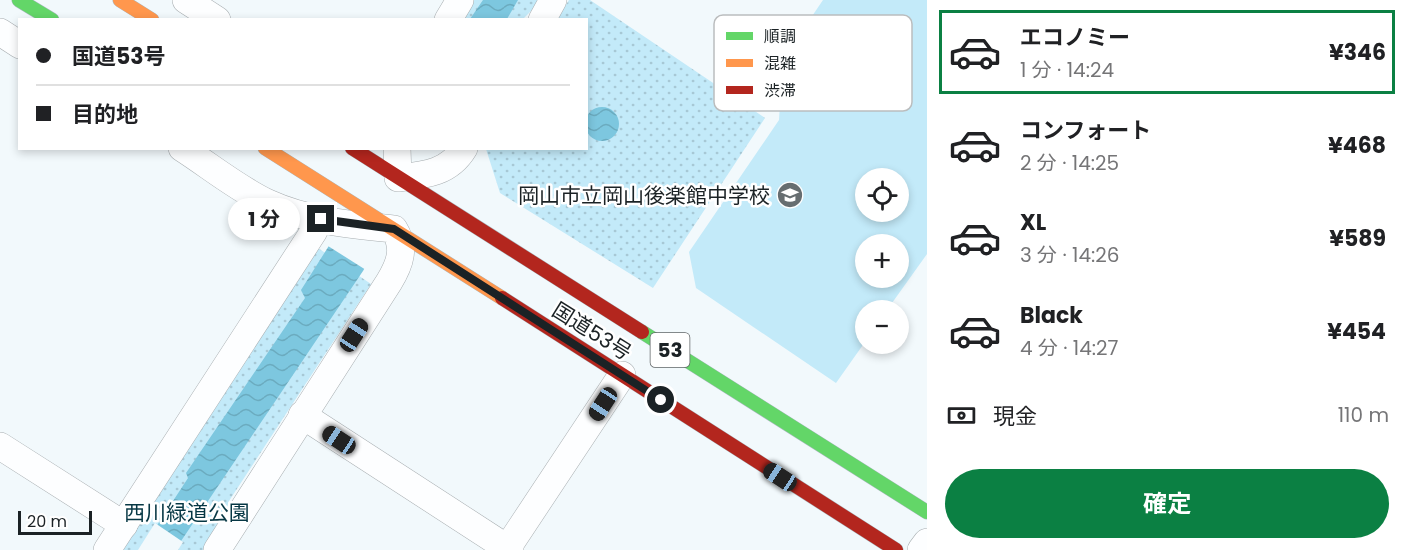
<!DOCTYPE html>
<html lang="ja">
<meta charset="utf-8">
<style>
body{margin:0;font-family:Poppins,"Noto Sans JP",sans-serif;background:#f6f6f6;color:#202124;height:100vh;display:flex;flex-direction:column;font-size:22px;white-space:nowrap}
*{box-sizing:border-box;margin:0}
p{font-size:20px;color:#757577}
.icon{flex:none;width:33px;height:33px;fill:none;stroke:currentColor;stroke-width:2;stroke-linecap:round;stroke-linejoin:round}
.map{position:relative;flex:1;overflow:hidden}
.drawer{display:flex;flex-direction:column;background:#fff;width:480px}
.drawer>*{flex:none}
.guide{position:absolute;left:18px;top:18px;width:570px;height:132px;border-radius:0px;box-shadow:0 3px 9px #0003;display:grid;align-content:center;height:132px;padding:0 18px;background:#fff}
.tools{position:absolute;left:855px;top:168px;display:grid;gap:12px}
.tools a{display:grid;place-items:center;width:54px;height:54px;border-radius:50%;background:#fff;box-shadow:0 3px 9px #0003;font-size:30px}
.scale{position:absolute;left:18px;bottom:15px;width:74px;box-sizing:border-box;padding-left:6px;border:3px solid #1b2225;border-top:0;font-size:16px;line-height:21px;white-space:nowrap;color:#1b2225;-webkit-text-stroke:4px #fff;paint-order:stroke}
.end{position:absolute;width:27px;height:27px;margin:-14px;border:8px solid #1b2225;background:#fff;box-shadow:0 0 0 3px #fff}
.from{border-radius:50%}
.bubble{position:absolute;height:42px;border-radius:21px;background:#fff;box-shadow:0 3px 9px #0003;font-size:20px;font-weight:700;line-height:42px;text-align:center}
.car{position:absolute;width:18px;height:36px;margin:-18px -9px;border-radius:8px;box-shadow:0 0 4px 2px #0007;background:linear-gradient(#222 24%,#8ab4d8 0 40%,#222 0 76%,#8ab4d8 0 86%,#222 0)}
.guide b{display:flex;align-items:center;gap:21px;height:57px;font-size:22px}
.guide b+b{border-top:2px solid #e0e0e0}
.guide i{width:15px;height:15px;background:#202124}
ul{padding:10px 0 0;list-style:none}
li{display:flex;align-items:center;gap:18px;height:84px;margin:0 12px 9px;padding:0 6px;border:3px solid transparent;border-radius:0px}
li div{flex:1}
li b{display:block;font-size:22px}
li em{font-style:normal;font-weight:700}
li.current{border-color:#0b8043}
li>.icon{width:54px;height:54px;stroke-width:1.5}
.pay{display:flex;align-items:center;gap:15px;height:66px;padding:0 18px;font-size:22px}
.pay p{margin-inline-start:auto}
.button{display:flex;gap:12px;margin-top:auto;padding:12px 18px}
.button a{flex:1;height:69px;border-radius:36px;background:#0b8043;color:#fff;font-size:24px;font-weight:700;line-height:69px;text-align:center}
main{display:flex;flex:1;min-height:0}
.map>svg:first-child{display:block}
</style>
<main>
<div class="map">
<svg width="927" height="550" viewBox="0 0 927 550">
<defs>
<pattern id="park-dots" width="8" height="8" patternUnits="userSpaceOnUse" patternTransform="scale(1.5)"><rect width="8" height="8" fill="#c3eaf9"/><path d="M2 2h.1M6 6h.1" fill="none" stroke="#a7c8d5" stroke-width="1.8" stroke-linecap="round"/></pattern>
<pattern id="water-waves" width="16" height="10" patternUnits="userSpaceOnUse" patternTransform="scale(1.5)"><rect width="16" height="10" fill="#7dc7df"/><path d="M0 5q4-4 8 0t8 0" fill="none" stroke="#6babbf"/></pattern>
</defs>
<rect width="100%" height="100%" fill="#f2f9fc"/>
<!-- grass -->
<path fill="#c3eaf9" fill-rule="evenodd" d="M823 0H927V254L887 310H866L865 342 836 383 696 288 689 252 779 120 783 59ZM866 178H898V212H866ZM866 244H898V278H866Z"/>
<!-- park -->
<g fill="url(#park-dots)">
<polygon points="470,0 542,0 523,19 458,20"/>
<polygon points="569,0 590,0 765,118 653,288 500,193 486,149 586,148 586,20 557,19"/>
<polygon points="318,248 371,284 229,501 223,521 204,550 121,550"/>
</g>
<!-- water -->
<g fill="url(#water-waves)">
<polygon points="483,0 518,0 507,19 470,19"/>
<circle cx="602" cy="124" r="17"/>
<polygon points="390,149 434,149 363,271 175,550 141,550 188,478 186,473 305,298 301,290"/>
</g>
<!-- pier -->
<g fill="#f2f9fc">
<polygon points="388,149 436,149 366,270 328,246"/>
<polygon points="155,523 183,542 178,550 138,550"/>
</g>
<g fill="none" stroke-linecap="round" stroke-linejoin="round">
<!-- street casing -->
<g stroke="#a8aeb1" stroke-width="28">
<g id="street">
<polyline points="186,0 217,20"/>
<polyline points="448,20 460,0"/>
<polyline points="542,20 553,0"/>
<polyline points="0,32 20,45"/>
<path d="M182 148C210 166 238 189 268 203 307 221 352 225 394 229 406 248 400 264 389 282L217 550"/>
<path d="M397 148 398 178C425 175 449 173 464 148"/>
<polyline points="302,415 510,550"/>
<polyline points="0,446 124,525"/>
<polyline points="107,550 314,231"/>
<polyline points="506,550 622,375"/>
<polyline points="921,550 927,542"/>
</g>
</g>
<!-- fast casing -->
<g stroke="#abbac0" stroke-width="15">
<g id="fast">
<polyline points="19,0 52,20"/>
<polyline points="642,332 927,512"/>
</g>
</g>
<!-- slow casing -->
<g stroke="#abbac0" stroke-width="15">
<g id="slow">
<polyline points="120,0 152,20"/>
<polyline points="265,148 502,298"/>
</g>
</g>
<!-- jam casing -->
<g stroke="#abbac0" stroke-width="15">
<g id="jam">
<polyline points="352,148 642,332"/>
<polyline points="502,298 896,550"/>
</g>
</g>
<!-- street -->
<use href="#street" stroke="#fdfeff" stroke-width="27"/>
<!-- fast -->
<use href="#fast" stroke="#63d668" stroke-width="14"/>
<!-- slow -->
<use href="#slow" stroke="#ff974d" stroke-width="14"/>
<!-- jam -->
<use href="#jam" stroke="#b3261e" stroke-width="14"/>
</g>
<g fill="none" stroke-linecap="round" stroke-linejoin="round">
<!-- route -->
<polyline stroke="#1b2225" stroke-width="8" points="321,219 394,229 661,400"/>
</g>
<!-- icons -->
<defs>
<g id="school-disc" transform="scale(1.35)"><circle r="9.5" fill="#666d70" stroke="#fff"/><path d="M0-5L7-2L0 1L-7-2ZM-4 1L0 2.5L4 1V4Q0 6-4 4Z" fill="#fff"/></g>
</defs>
<g fill-rule="evenodd">
<use href="#school-disc" x="790" y="195"/>
</g>
<g text-anchor="middle" dominant-baseline="central" stroke-width="5" stroke-linejoin="round" paint-order="stroke">
<!-- shield labels -->
<rect fill="#fff" stroke="#5f6466" stroke-width="1.5" x="650.5" y="333" width="39" height="34" rx="4.5"/>
<g font-size="20" font-weight="bold" fill="#1b2225">
<text x="670" y="350">53</text>
</g>
<!-- poi labels -->
<g font-size="21" fill="#1b2225" stroke="#fff" text-anchor="end">
<text x="770" y="195">岡山市立岡山後楽館中学校</text>
</g>
<!-- street labels -->
<g font-size="21" fill="#1b2225" stroke="#fff">
<text transform="translate(592 331) rotate(32)">国道53号</text>
</g>
<!-- park labels -->
<g font-size="21" fill="#063744" stroke="#fff">
<text x="187" y="512">西川緑道公園</text>
</g>
</g>
<!-- legend -->
<rect x="714" y="15" width="198" height="96" rx="9" fill="#fff" stroke="#bbbdbe" stroke-width="1.5"/>
<rect x="726" y="32" width="27" height="8" fill="#63d668"/>
<rect x="726" y="59" width="27" height="8" fill="#ff974d"/>
<rect x="726" y="86" width="27" height="8" fill="#b3261e"/>
<g font-size="16" fill="#1b2225">
<text x="764" y="42">順調</text>
<text x="764" y="69">混雑</text>
<text x="764" y="96">渋滞</text>
</g>
</svg>
<div class="tools">
<a><svg class="icon" aria-label="locate" viewBox="0 0 24 24"><circle cx="12" cy="12" r="6"/><path d="M12 2v4M12 18v4M2 12h4M18 12h4"/></svg></a>
<a>+</a>
<a>−</a>
</div>
<div class="scale">20 m</div>
<i class="end from" style="left:661px;top:400px"></i>
<i class="end" style="left:321px;top:219px"></i>
<div class="bubble" style="left:228px;top:198px;width:72px">1 分</div>
<i class="car" style="left:354px;top:335px;rotate:33deg"></i>
<i class="car" style="left:603px;top:404px;rotate:213deg"></i>
<i class="car" style="left:339px;top:440px;rotate:303deg"></i>
<i class="car" style="left:780px;top:477px;rotate:303deg"></i>
<div class="guide">
<b><i class="from"></i>国道53号</b>
<b><i></i>目的地</b>
</div>
</div>
<section class="drawer">
<ul>
<li class="current"><svg class="icon" aria-label="car" viewBox="0 0 24 24"><path d="M5 17H2v-5l4-1 3-4h7l3 4 3 1v5h-3M9 17h6M6 11h13"/><circle cx="7" cy="17" r="2"/><circle cx="17" cy="17" r="2"/></svg><div><b>エコノミー</b><p>1 分 · 14:24</p></div><em>¥346</em></li>
<li><svg class="icon" aria-label="car" viewBox="0 0 24 24"><path d="M5 17H2v-5l4-1 3-4h7l3 4 3 1v5h-3M9 17h6M6 11h13"/><circle cx="7" cy="17" r="2"/><circle cx="17" cy="17" r="2"/></svg><div><b>コンフォート</b><p>2 分 · 14:25</p></div><em>¥468</em></li>
<li><svg class="icon" aria-label="car" viewBox="0 0 24 24"><path d="M5 17H2v-5l4-1 3-4h7l3 4 3 1v5h-3M9 17h6M6 11h13"/><circle cx="7" cy="17" r="2"/><circle cx="17" cy="17" r="2"/></svg><div><b>XL</b><p>3 分 · 14:26</p></div><em>¥589</em></li>
<li><svg class="icon" aria-label="car" viewBox="0 0 24 24"><path d="M5 17H2v-5l4-1 3-4h7l3 4 3 1v5h-3M9 17h6M6 11h13"/><circle cx="7" cy="17" r="2"/><circle cx="17" cy="17" r="2"/></svg><div><b>Black</b><p>4 分 · 14:27</p></div><em>¥454</em></li>
</ul>
<div class="pay"><svg class="icon" aria-label="cash" viewBox="0 0 24 24"><path d="M3 7h18v10H3z"/><circle cx="12" cy="12" r="2"/></svg>現金<p>110 m</p></div>
<div class="button"><a>確定</a></div>
</section>
</main>
